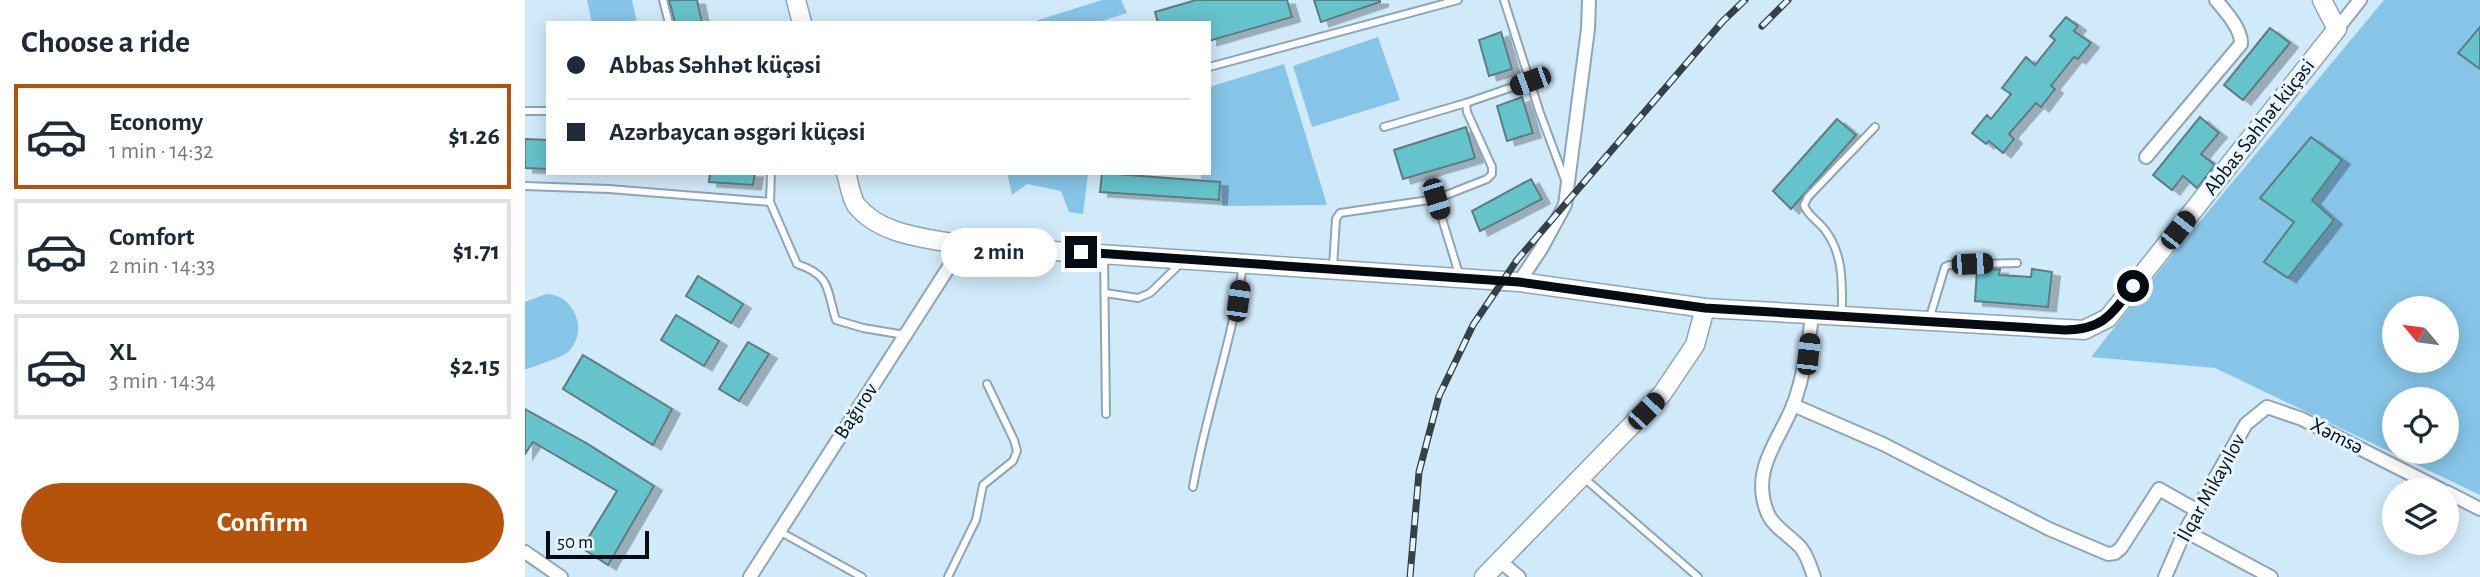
<!DOCTYPE html>
<meta charset="utf-8">
<style>
body{margin:0;font-family:"Alegreya Sans",sans-serif;background:#f6f6f7;color:#1f2937;height:100vh;display:flex;flex-direction:column;font-size:26px;white-space:nowrap}
*{box-sizing:border-box;margin:0}
p{font-size:23px;color:#747a83}
.icon{flex:none;width:38px;height:38px;fill:none;stroke:currentColor;stroke-width:2;stroke-linecap:round;stroke-linejoin:round}
.map{position:relative;flex:1;overflow:hidden}
.side{display:flex;flex-direction:column;background:#fff;width:525px}
.side>*{flex:none}
.top-card{position:absolute;left:21px;top:21px;width:665px;height:154px;border-radius:0px;box-shadow:0 4px 18px #0003;display:grid;align-content:center;height:154px;padding:0 21px;background:#fff}
.needle{width:46px;rotate:299deg}
.tools{position:absolute;left:1857px;top:296px;display:grid;gap:14px}
.tools a{display:grid;place-items:center;width:77px;height:77px;border-radius:50%;background:#fff;box-shadow:0 4px 18px #0003;font-size:35px}
.scale{position:absolute;left:21px;bottom:18px;width:103px;box-sizing:border-box;padding-left:7px;border:4px solid #050d12;border-top:0;font-size:19px;line-height:24px;white-space:nowrap;color:#050d12;-webkit-text-stroke:5px #e6f5ff;paint-order:stroke}
.end{position:absolute;width:32px;height:32px;margin:-16px;border:9px solid #050d12;background:#fff;box-shadow:0 0 0 4px #fff}
.from{border-radius:50%}
.bubble{position:absolute;height:49px;border-radius:24px;background:#fff;box-shadow:0 4px 18px #0003;font-size:23px;font-weight:700;line-height:49px;text-align:center}
.car{position:absolute;width:21px;height:42px;margin:-21px -10px;border-radius:9px;box-shadow:0 0 5px 2px #0007;background:linear-gradient(#222 24%,#8ab4d8 0 40%,#222 0 76%,#8ab4d8 0 86%,#222 0)}
.top-card b{display:flex;align-items:center;gap:24px;height:66px;font-size:26px}
.top-card b+b{border-top:2px solid #e0e1e3}
.top-card i{width:18px;height:18px;background:#1f2937}
ul{padding:0;list-style:none}
li{display:flex;align-items:center;gap:21px;height:105px;margin:0 14px 10px;padding:0 7px;border:4px solid #e0e1e3;border-radius:0px}
li div{flex:1}
li b{display:block;font-size:26px}
li em{font-style:normal;font-weight:700}
li.active{border-color:#b45309}
li>.icon{width:63px;height:63px;stroke-width:1.5}
h2{padding:0 21px;font-size:32px;line-height:84px}
.action{display:flex;gap:14px;margin-top:auto;padding:14px 21px}
.action a{flex:1;height:80px;border-radius:42px;background:#b45309;color:#fff;font-size:28px;font-weight:700;line-height:80px;text-align:center}
main{display:flex;flex:1;min-height:0}
.map>svg:first-child{display:block}
</style>
<main>
<section class="side">
<h2>Choose a ride</h2>
<ul>
<li class="active"><svg class="icon" aria-label="car" viewBox="0 0 24 24"><path d="M5 17H2v-5l4-1 3-4h7l3 4 3 1v5h-3M9 17h6M6 11h13"/><circle cx="7" cy="17" r="2"/><circle cx="17" cy="17" r="2"/></svg><div><b>Economy</b><p>1 min · 14:32</p></div><em>$1.26</em></li>
<li><svg class="icon" aria-label="car" viewBox="0 0 24 24"><path d="M5 17H2v-5l4-1 3-4h7l3 4 3 1v5h-3M9 17h6M6 11h13"/><circle cx="7" cy="17" r="2"/><circle cx="17" cy="17" r="2"/></svg><div><b>Comfort</b><p>2 min · 14:33</p></div><em>$1.71</em></li>
<li><svg class="icon" aria-label="car" viewBox="0 0 24 24"><path d="M5 17H2v-5l4-1 3-4h7l3 4 3 1v5h-3M9 17h6M6 11h13"/><circle cx="7" cy="17" r="2"/><circle cx="17" cy="17" r="2"/></svg><div><b>XL</b><p>3 min · 14:34</p></div><em>$2.15</em></li>
</ul>
<div class="action"><a>Confirm</a></div>
</section>
<div class="map">
<svg width="1955" height="577" viewBox="0 0 1955 577">
<defs>
<filter id="shadow"><feDropShadow dx="8" dy="4.5" stdDeviation="0" flood-color="#0004"/></filter>
</defs>
<rect width="100%" height="100%" fill="#d1eaf9"/>
<!-- green -->
<g fill="#87c5e8" fill-rule="evenodd">
<polygon points="62,0 107,0 112,23 67,23"/>
<polygon points="577,0 596,0 602,13 571,23 504,23"/>
<path d="M1859 0H1955V495L1690 368 1566 357 1651 250ZM1869 308H1922V360H1869ZM1869 399H1922V452H1869Z"/>
<polygon points="853,37 875,100 787,127 768,66"/>
<polygon points="759,64 802,205 697,206 696,182 676,179 676,173 684,173 684,87"/>
<polygon points="482,173 563,173 558,214 544,212 536,191 502,184 487,195"/>
<path d="M21 294C48 294 64 329 45 350 38 358 11 365 0 370V302Z"/>
</g>
<!-- building -->
<g fill="#65c3cc" stroke="#5e7b7e" stroke-width="2" filter="url(#shadow)">
<polygon points="144,0 172,0 177,23 150,23"/>
<polygon points="671,0 762,0 767,17 684,41 684,23 633,23 630,12"/>
<polygon points="789,0 855,0 855,2 796,22"/>
<polygon points="1541,17 1553,26 1549,31 1566,43 1553,59 1549,57 1526,86 1530,89 1516,107 1511,103 1484,134 1489,139 1478,153 1464,141 1461,144 1447,133 1462,115 1466,119 1486,94 1477,88 1501,57 1510,65 1530,40 1525,36"/>
<polygon points="1955,27 1955,69 1933,53"/>
<polygon points="1745,28 1765,43 1718,100 1699,85"/>
<polygon points="976,32 987,69 964,76 954,40"/>
<polygon points="997,97 1008,133 982,141 972,106"/>
<polygon points="1675,117 1694,133 1676,154 1690,165 1672,188 1658,176 1647,190 1628,175"/>
<polygon points="1312,119 1331,135 1266,209 1248,191"/>
<polygon points="941,127 950,158 878,179 869,150"/>
<polygon points="1786,137 1817,160 1787,200 1809,220 1763,278 1739,262 1769,222 1735,198"/>
<polygon points="0,139 23,140 23,169 0,168"/>
<polygon points="185,173 230,173 228,185 184,182"/>
<polygon points="577,173 695,182 694,200 575,192"/>
<polygon points="1006,179 1017,199 955,231 947,211"/>
<polygon points="1475,269 1474,275 1506,277 1507,269 1527,272 1523,307 1450,301 1452,270"/>
<polygon points="173,276 218,304 206,323 161,296"/>
<polygon points="151,315 194,341 179,366 136,340"/>
<polygon points="223,342 244,354 214,401 194,389"/>
<polygon points="58,355 147,409 128,445 38,389"/>
<polygon points="0,409 61,443 129,486 83,565 57,548 92,491 8,442 0,454"/>
</g>
<g fill="none" stroke-linecap="round" stroke-linejoin="round">
<!-- service casing -->
<g stroke="#8ea6b4" stroke-width="10">
<g id="service">
<polyline points="138,0 144,23"/>
<polyline points="979,0 1015,113 1040,180"/>
<polyline points="684,67 933,0"/>
<polyline points="0,111 23,111"/>
<polyline points="859,127 941,103"/>
<path d="M0 186 84 189 245 202 272 264C307 276 301 289 311 320L338 328 380 335"/>
<polyline points="911,199 934,274"/>
<polyline points="245,202 246,173"/>
<polyline points="579,256 581,414"/>
<polyline points="808,267 811,219 815,213 911,199 962,179 967,174 967,167 942,112 941,103 1005,81"/>
<polyline points="580,293 613,298 625,293 656,263"/>
<path d="M1317 314C1317 284 1319 255 1300 230 1292 220 1283 216 1279 205L1283 197 1350 127"/>
<polyline points="1404,320 1420,267 1424,265 1492,263"/>
<polyline points="1059,478 1173,577"/>
<path d="M668 487C681 412 708 340 718 264"/>
<polyline points="254,531 337,577"/>
<polyline points="423,577 451,520 458,485 488,461 492,451 489,440 462,384"/>
</g>
</g>
<!-- minor casing -->
<g stroke="#8ea6b4" stroke-width="16">
<g id="minor">
<polyline points="1812,29 1835,0"/>
<path d="M1621 157 1716 44C1717 29 1700 11 1691 0"/>
<polyline points="994,282 1016,249 1040,205 1063,29 1064,0"/>
<path d="M1287 314C1284 344 1279 374 1269 403 1255 440 1224 470 1243 514 1249 528 1266 536 1276 548 1282 555 1286 568 1289 577"/>
<polyline points="1268,405 1358,444 1524,529 1583,554 1590,553 1596,548 1634,489 1671,510"/>
<polyline points="1922,492 1955,509"/>
<polyline points="1660,531 1746,577"/>
<polyline points="0,552 36,577"/>
<polyline points="975,561 994,577"/>
<polyline points="225,577 438,245"/>
<polyline points="1640,577 1660,531 1721,424 1742,407 1777,419 1917,490"/>
</g>
</g>
<!-- secondary casing -->
<g stroke="#8ea6b4" stroke-width="21">
<g id="secondary">
<polyline points="271,0 277,23"/>
<path d="M321 173C324 183 326 197 331 205 356 236 402 238 438 245L994 282 1180 308 1559 330 1583 318 1812 29 1797 0"/>
<polyline points="959,577 1137,394 1170,345 1180,308"/>
</g>
</g>
<!-- service -->
<use href="#service" stroke="#fff" stroke-width="6"/>
<!-- minor -->
<use href="#minor" stroke="#fff" stroke-width="12"/>
<!-- secondary -->
<use href="#secondary" stroke="#fff" stroke-width="18"/>
<!-- rail casing -->
<g stroke="#354148" stroke-width="7">
<g id="rail">
<polyline points="1237,26 1263,0"/>
<polyline points="885,577 894,472 914,396 948,325 992,260 1198,21 1220,0"/>
</g>
</g>
<!-- rail -->
<use href="#rail" stroke="#e6f5ff" stroke-width="4.5" stroke-dasharray="13" stroke-linecap="butt"/>
</g>
<g fill="none" stroke-linecap="round" stroke-linejoin="round">
<!-- route -->
<path stroke="#050d12" stroke-width="9" d="M556 252 994 282 1180 308 1540 330C1578 330 1587 314 1608 286"/>
</g>
<g text-anchor="middle" dominant-baseline="central" stroke-width="6" stroke-linejoin="round" paint-order="stroke">
<!-- street labels -->
<g font-size="21" fill="#050d12" stroke="#e6f5ff">
<text transform="translate(1734 127) rotate(-52)">Abbas Səhhət küçəsi</text>
<text transform="translate(331 411) rotate(-57)">Bağırov</text>
<text transform="translate(1812 436) rotate(27)">Xəmsə</text>
<text transform="translate(1686 488) rotate(-61)">İlqar Mikayılov</text>
</g>
</g>
</svg>
<div class="tools">
<a><svg class="needle" viewBox="-14 -14 28 28"><path d="M0-13l5 13h-10z" fill="#e53935"/><path d="M0 13l5-13h-10z" fill="#747a83"/></svg></a>
<a><svg class="icon" aria-label="locate" viewBox="0 0 24 24"><circle cx="12" cy="12" r="6"/><path d="M12 2v4M12 18v4M2 12h4M18 12h4"/></svg></a>
<a><svg class="icon" aria-label="layers" viewBox="0 0 24 24"><path d="M12 4l9 5-9 5-9-5zM3 14l9 5 9-5"/></svg></a>
</div>
<div class="scale">50 m</div>
<i class="end from" style="left:1608px;top:286px"></i>
<i class="end" style="left:556px;top:252px"></i>
<div class="bubble" style="left:416px;top:228px;width:116px">2 min</div>
<i class="car" style="left:1005px;top:81px;rotate:250deg"></i>
<i class="car" style="left:911px;top:199px;rotate:163deg"></i>
<i class="car" style="left:1653px;top:230px;rotate:38deg"></i>
<i class="car" style="left:1447px;top:264px;rotate:88deg"></i>
<i class="car" style="left:713px;top:301px;rotate:8deg"></i>
<i class="car" style="left:1283px;top:354px;rotate:6deg"></i>
<i class="car" style="left:1121px;top:411px;rotate:44deg"></i>
<div class="top-card">
<b><i class="from"></i>Abbas Səhhət küçəsi</b>
<b><i></i>Azərbaycan əsgəri küçəsi</b>
</div>
</div>
</main>
